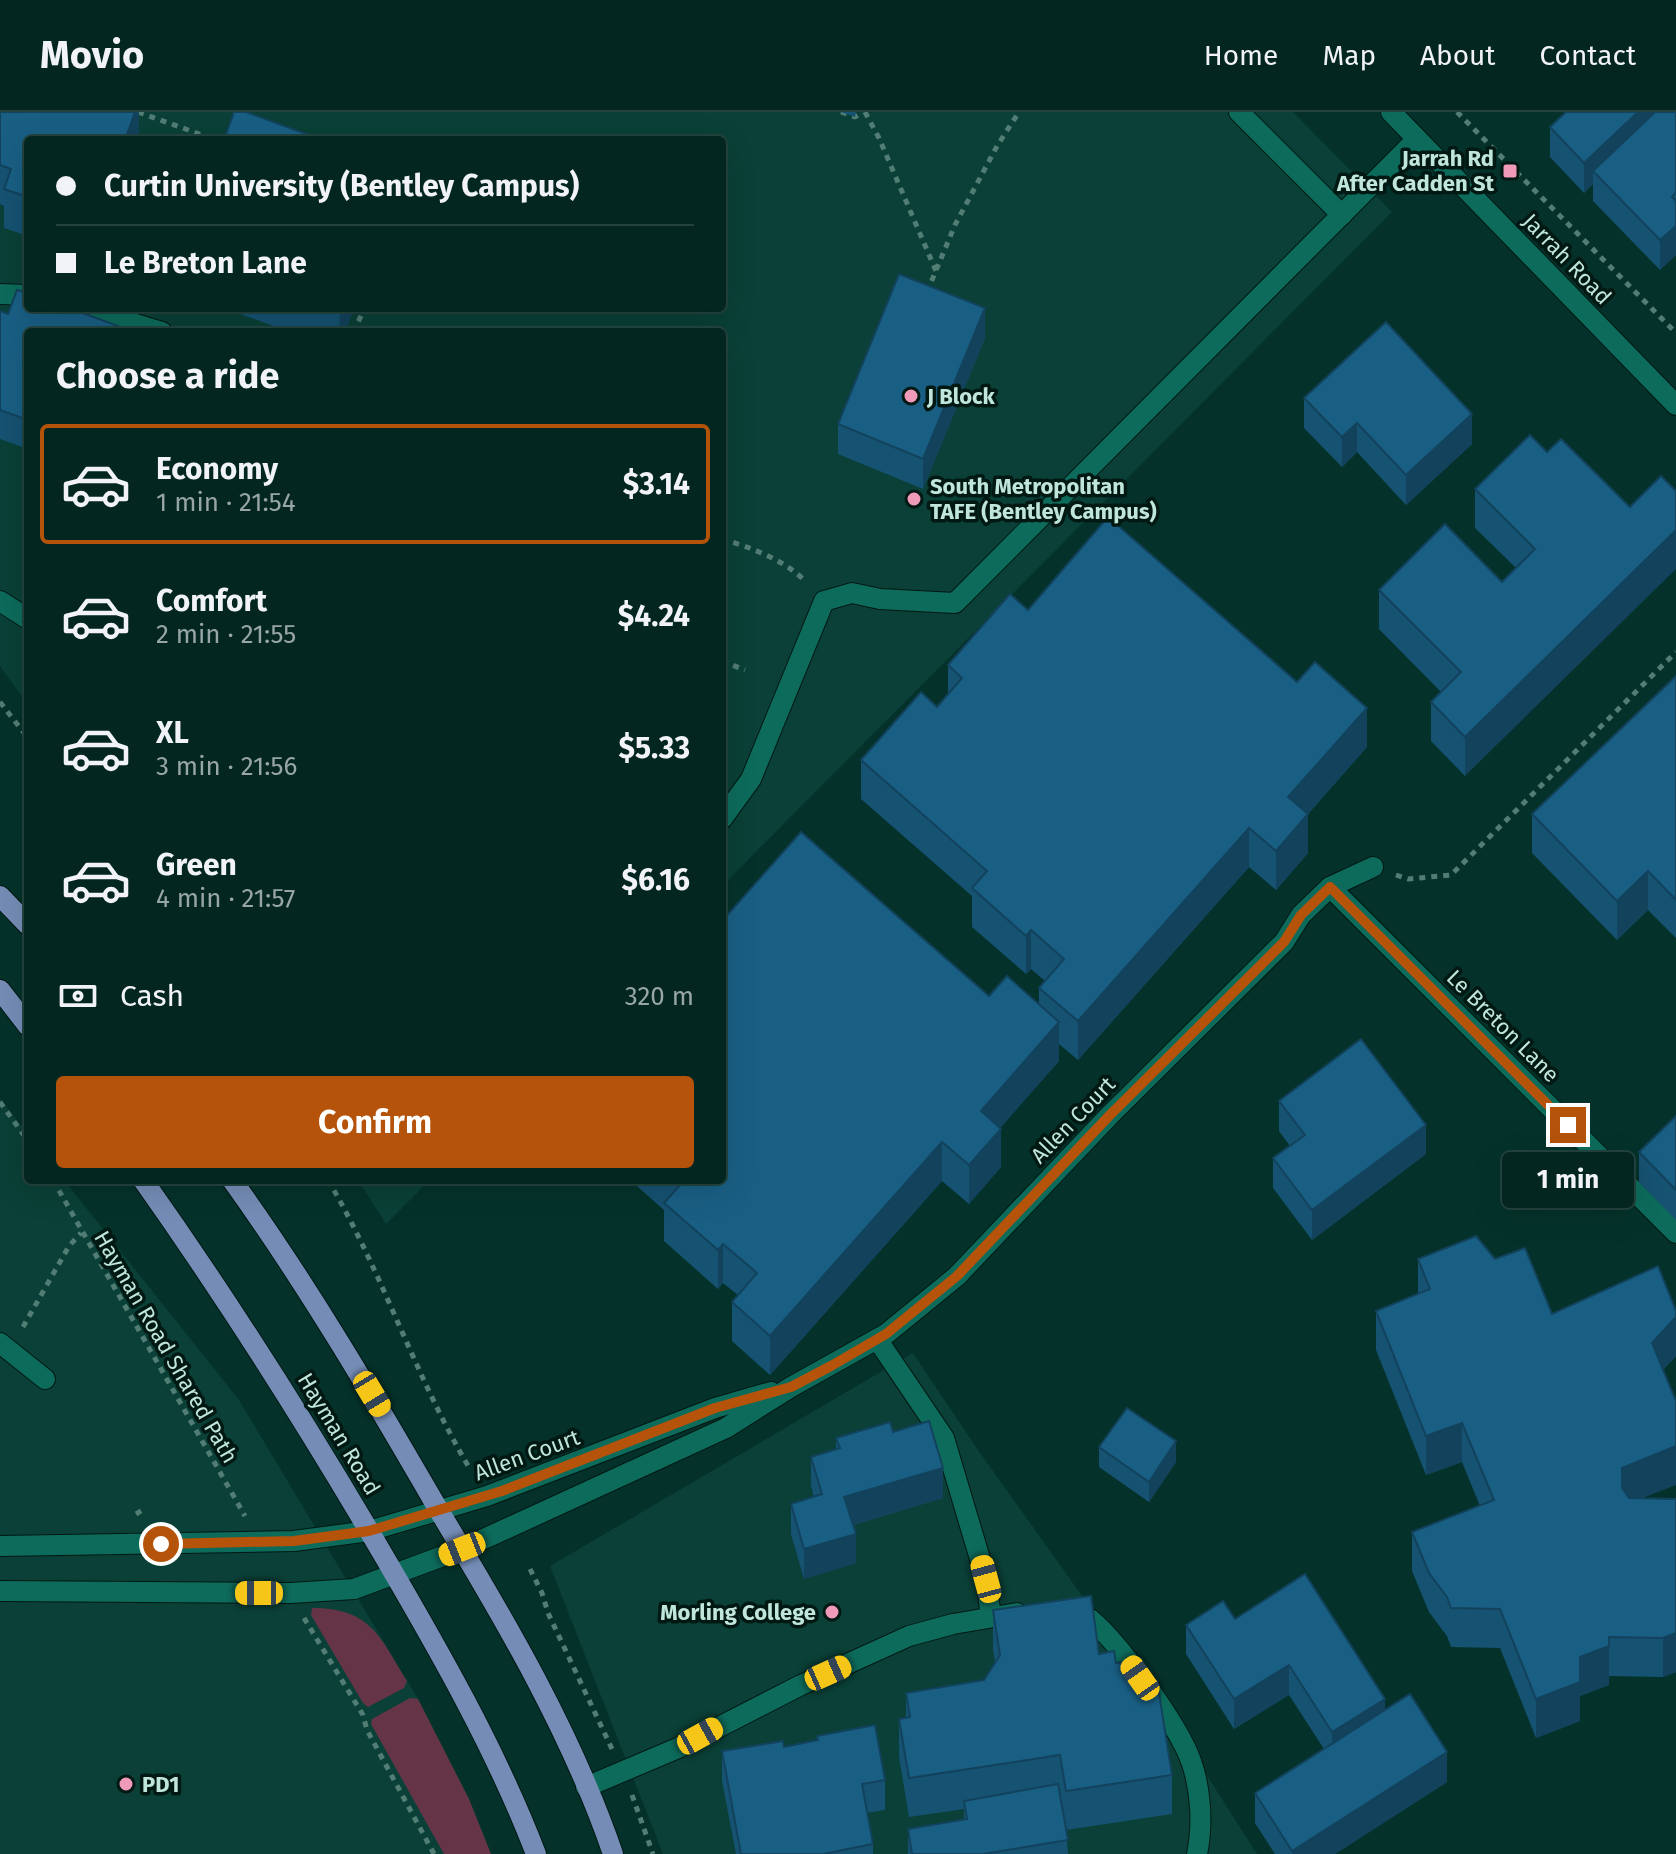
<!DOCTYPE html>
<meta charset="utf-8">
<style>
body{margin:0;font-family:"Fira Sans",sans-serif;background:#11322d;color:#f1f3f6;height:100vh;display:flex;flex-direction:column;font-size:30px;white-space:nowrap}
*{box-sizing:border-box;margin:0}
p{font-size:26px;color:#97a5a5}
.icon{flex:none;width:44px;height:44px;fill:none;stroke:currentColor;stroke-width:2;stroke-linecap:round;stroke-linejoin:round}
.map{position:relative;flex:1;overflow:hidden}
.details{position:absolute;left:24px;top:216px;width:702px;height:856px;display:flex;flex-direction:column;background:#032620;border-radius:8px;box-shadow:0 8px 32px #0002,0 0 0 2px #24433e}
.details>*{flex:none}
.guide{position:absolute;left:24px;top:24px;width:702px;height:176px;border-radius:8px;box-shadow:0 8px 32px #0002,0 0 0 2px #24433e;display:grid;align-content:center;height:176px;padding:0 32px;background:#032620}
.end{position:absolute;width:36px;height:36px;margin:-18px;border:10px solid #b45309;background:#fff;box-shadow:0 0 0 4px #fff}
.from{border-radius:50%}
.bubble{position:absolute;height:56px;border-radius:8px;background:#032620;box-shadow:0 8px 32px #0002,0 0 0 2px #24433e;font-size:26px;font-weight:700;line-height:56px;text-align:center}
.car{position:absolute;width:24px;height:48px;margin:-24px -12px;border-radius:10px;box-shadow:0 0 6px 2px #0007;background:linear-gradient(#f5c518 24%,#345 0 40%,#f5c518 0 76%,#345 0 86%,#f5c518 0)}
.guide b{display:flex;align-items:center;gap:28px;height:76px;font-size:30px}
.guide b+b{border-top:2px solid #24433e}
.guide i{width:20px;height:20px;background:#f1f3f6}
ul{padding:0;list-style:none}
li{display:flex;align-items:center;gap:24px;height:120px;margin:0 16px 12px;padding:0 16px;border:4px solid transparent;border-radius:8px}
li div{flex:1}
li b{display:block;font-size:30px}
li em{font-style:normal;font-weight:700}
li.current{border-color:#b45309}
li>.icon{width:72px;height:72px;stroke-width:1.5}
h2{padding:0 32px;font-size:36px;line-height:96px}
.pay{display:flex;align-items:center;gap:20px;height:88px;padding:0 32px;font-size:30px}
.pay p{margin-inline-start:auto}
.action{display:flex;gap:16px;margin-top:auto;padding:16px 32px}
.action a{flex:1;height:92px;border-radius:8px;background:#b45309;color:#fff;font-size:32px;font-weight:700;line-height:92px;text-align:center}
header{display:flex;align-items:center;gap:48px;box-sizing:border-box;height:112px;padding:0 40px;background:#032620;border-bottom:2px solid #24433e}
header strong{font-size:38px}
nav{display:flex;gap:44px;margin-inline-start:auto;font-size:28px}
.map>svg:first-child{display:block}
</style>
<header>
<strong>Movio</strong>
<nav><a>Home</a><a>Map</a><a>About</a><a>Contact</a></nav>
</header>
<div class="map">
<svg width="1676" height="1742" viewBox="0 0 1676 1742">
<rect width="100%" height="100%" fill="#04322a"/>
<!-- built -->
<g fill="#0a4037" fill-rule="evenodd">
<path d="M0 0H1293L1392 100 722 774V220H28V593L0 554ZM28 28H722V196H28Z"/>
<polygon points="0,987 28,1022 28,1068 64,1068 239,1288 418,1587 469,1687 491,1742 0,1742"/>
<polygon points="358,1068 430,1068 386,1112"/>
<polygon points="913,1241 978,1338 1180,1621 1257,1742 663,1742 550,1454"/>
</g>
<!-- green -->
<g fill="#653547">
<path d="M312 1496C371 1496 380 1525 407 1569L404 1576 368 1595 363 1591 311 1503Z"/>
<polygon points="410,1586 418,1587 469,1687 491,1742 444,1742 371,1612 372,1607"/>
</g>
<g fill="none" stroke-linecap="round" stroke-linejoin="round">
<!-- minor casing -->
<g stroke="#011813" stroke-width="22">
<g id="minor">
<polyline points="1239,0 1342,103"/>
<polyline points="1391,0 1676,293"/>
<polyline points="0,182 28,183"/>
<polyline points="83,196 162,220"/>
<polyline points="0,489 28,507"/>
<polyline points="722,707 751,667 824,489 852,481 880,487 955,491 1417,27"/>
<polyline points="1330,775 1676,1121"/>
<polyline points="877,1227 944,1326 986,1467 991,1505"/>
<polyline points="0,1231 45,1267"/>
<polyline points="0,1434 294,1429 369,1419 487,1384 715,1296 771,1280"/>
<polyline points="0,1479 291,1481 354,1477 462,1437 726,1316 791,1275 886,1222 957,1164 1109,1004 1284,830 1301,803 1330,775 1373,755"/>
<path d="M1073 1500C1079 1502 1085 1503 1090 1507 1119 1530 1179 1615 1191 1649 1201 1677 1203 1713 1197 1742"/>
<polyline points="586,1675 678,1636 801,1573 909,1524 953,1512 1017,1501"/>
</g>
</g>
<!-- major casing -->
<g stroke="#011813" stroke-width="22">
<g id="major">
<polyline points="0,784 28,813"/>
<polyline points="0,878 28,914"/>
<path d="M143 1068C230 1191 309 1316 385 1446 441 1542 496 1638 536 1742"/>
<path d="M232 1068C309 1175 375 1288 441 1402 506 1510 572 1622 613 1742"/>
</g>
</g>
<!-- path -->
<g stroke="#527d74" stroke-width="5" stroke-dasharray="6 6" stroke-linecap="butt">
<polyline points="138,0 216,28"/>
<polyline points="841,0 855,5 863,0"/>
<polyline points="865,0 879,26 936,159"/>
<polyline points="1457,0 1676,221"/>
<polyline points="927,180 955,113 997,34 1019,0"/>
<polyline points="353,220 365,196"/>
<path d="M722 427C750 435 785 448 806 470"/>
<polyline points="722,549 745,558"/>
<polyline points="0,590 28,626"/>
<polyline points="1396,763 1408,767 1451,763 1676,540"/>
<polyline points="0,990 28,1029"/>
<polyline points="53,1068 245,1404"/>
<path d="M328 1068C383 1161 415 1265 470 1357"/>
<polyline points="23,1215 69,1134 81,1121"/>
<polyline points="136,1402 146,1396"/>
<polyline points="530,1457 542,1481 548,1501 612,1637"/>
<polyline points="304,1506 363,1603 367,1618 434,1742"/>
<polyline points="632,1683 653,1742"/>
</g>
<!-- minor -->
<use href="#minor" stroke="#0d6b5b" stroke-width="20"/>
<!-- major -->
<use href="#major" stroke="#758db6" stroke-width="20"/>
</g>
<!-- wall -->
<g fill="#165272">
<polygon points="0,0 139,0 139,24 28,28 28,124 4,116 4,94 0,92"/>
<polygon points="841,0 856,0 855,5"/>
<polygon points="1676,0 1676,143 1660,158 1593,89 1593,72 1584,81 1550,45 1550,15"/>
<polygon points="224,196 354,196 345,220 290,220"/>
<polygon points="0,199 8,202 121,220 28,220 28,337 0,327"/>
<polygon points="985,226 923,377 838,342 838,312"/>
<polygon points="1304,286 1472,332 1406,393 1357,340 1342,355 1304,316"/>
<polygon points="1547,340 1630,395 1465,664 1431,629 1431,590 1441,580 1379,517 1379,478 1502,470 1516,456 1475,416 1475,377"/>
<polygon points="1028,498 1367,635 1308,702 1308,741 1276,778 1249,755 1078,948 1059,932 1059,949 1000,1016 1001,1055 969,1092 942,1069 770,1263 732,1229 732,1190 738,1183 723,1171 718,1177 664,1129 664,1098 630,1068 722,1068 989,884 1039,892 1039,876 1045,869 1031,857 1026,862 972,815 972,784 861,687 861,648 937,595 948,582 948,553"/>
<polygon points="1676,564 1676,826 1648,798 1617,828 1532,741 1532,702"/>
<polygon points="1279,989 1426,1042 1312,1128 1273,1076 1273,1046 1290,1034 1279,1019"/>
<polygon points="1676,1004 1676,1108 1639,1070 1639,1040"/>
<polygon points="1418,1147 1495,1147 1552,1202 1676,1199 1676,1244 1663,1258 1643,1386 1676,1387 1676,1560 1663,1565 1609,1564 1609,1573 1580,1584 1580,1609 1536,1626 1500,1536 1451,1535 1447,1524 1429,1500 1412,1459 1412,1420 1480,1394 1462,1350 1426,1363 1376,1238 1376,1199 1418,1182"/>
<polygon points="893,1320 943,1386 853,1413 856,1451 804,1467 791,1422 791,1392 814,1385 811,1374 811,1345 836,1337 836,1326"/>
<polygon points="1099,1335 1176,1350 1149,1390 1099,1355"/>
<polygon points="993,1498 1099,1542 1116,1551 1145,1571 1172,1663 1172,1702 1066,1718 1068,1742 908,1742 908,1717 964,1707 964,1697 909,1705 899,1645 899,1607 906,1606 906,1581 984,1568 995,1550 993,1537"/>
<polygon points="1235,1507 1385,1598 1447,1670 1335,1742 1275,1742 1255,1711 1255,1681 1324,1637 1289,1583 1234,1617 1186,1542 1186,1513"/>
<polygon points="784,1635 885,1668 885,1698 867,1701 873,1732 873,1742 736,1742 722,1669 722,1639"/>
</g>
<!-- shaded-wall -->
<g fill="#12425c">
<polygon points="135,0 139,0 139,24 138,28 125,28"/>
<polygon points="1638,0 1669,0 1593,59 1593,72 1584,81 1584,51"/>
<polygon points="1676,114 1676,143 1660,158 1660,128"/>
<polygon points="340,196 354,196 345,220 339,220"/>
<polygon points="985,196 985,226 923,377 923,347"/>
<polygon points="1472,302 1472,332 1406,393 1406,363"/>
<polygon points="1357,311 1357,340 1342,355 1342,325"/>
<polygon points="1676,418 1676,457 1465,664 1465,625"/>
<polygon points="1367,596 1367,635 1288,724 1288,685"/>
<polygon points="1308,702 1308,741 1276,778 1276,739"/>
<polygon points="1249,716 1249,755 1078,948 1078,909"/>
<polygon points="1648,759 1648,798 1617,828 1617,789"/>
<polygon points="1031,818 1031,857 1026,862 1026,824"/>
<polygon points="1059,910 1059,949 981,1038 981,999"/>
<polygon points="1426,1013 1426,1042 1312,1128 1312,1098"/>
<polygon points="1001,1017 1001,1055 969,1092 969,1053"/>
<polygon points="942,1030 942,1069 770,1263 770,1224"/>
<polygon points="723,1132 723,1171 718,1177 718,1138"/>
<polygon points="1676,1205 1676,1244 1652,1270 1652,1231"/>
<polygon points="1462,1311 1462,1350 1426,1363 1426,1324"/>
<polygon points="1176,1329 1176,1350 1149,1390 1149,1370"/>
<polygon points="1676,1334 1676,1373 1622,1394 1622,1356"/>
<polygon points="943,1356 943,1386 844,1415 844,1385"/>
<polygon points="856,1422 856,1451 804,1467 804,1437"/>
<polygon points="1676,1521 1676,1560 1663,1565 1663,1526"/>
<polygon points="1609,1534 1609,1573 1580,1584 1580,1609 1536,1626 1536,1587 1580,1545"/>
<polygon points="1289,1553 1289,1583 1234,1617 1234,1587"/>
<polygon points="1385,1587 1385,1617 1332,1650 1332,1620"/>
<polygon points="1447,1640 1447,1670 1335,1742 1292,1742 1292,1739"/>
</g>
<!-- building -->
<g fill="#195f84" stroke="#12425c" stroke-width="2">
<polygon points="0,0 135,0 125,28 28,28 28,85 4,77 11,57 0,53"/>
<polygon points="234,0 246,0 323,28 224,28"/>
<polygon points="1566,0 1638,0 1584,51 1550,15"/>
<polygon points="1655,0 1676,0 1676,80 1672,85 1676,89 1676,114 1660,128 1593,59"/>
<polygon points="899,162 985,196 923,347 838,312"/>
<polygon points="17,178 28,181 28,196 69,196 121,215 119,220 28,220 28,308 0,298 0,199 8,202"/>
<polygon points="1386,210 1472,302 1406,363 1357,311 1342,325 1304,286"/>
<polygon points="1530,323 1547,340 1561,327 1630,395 1661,364 1676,379 1676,418 1465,625 1431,590 1461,560 1379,478 1445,412 1502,470 1535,437 1475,377"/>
<polygon points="1108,405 1297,570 1315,550 1367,596 1288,685 1308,702 1276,739 1249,716 1078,909 1039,876 1064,847 1031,818 1026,824 972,776 987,759 861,648 921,580 937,595 962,566 948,553 1010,482 1028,498"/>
<polygon points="1676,564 1676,788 1648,759 1617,789 1532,702"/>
<polygon points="801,720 989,884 1007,864 1059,910 981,999 1001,1017 969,1053 942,1030 770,1224 732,1190 757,1161 723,1132 718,1138 664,1091 680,1073 674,1068 722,1068 722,809"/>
<polygon points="1361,927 1426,1013 1312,1098 1273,1046 1305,1023 1279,989"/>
<polygon points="1676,1004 1676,1078 1639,1040"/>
<polygon points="1476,1124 1495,1147 1525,1136 1552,1202 1658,1154 1676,1199 1676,1205 1652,1231 1676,1289 1676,1334 1622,1356 1622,1376 1629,1386 1676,1387 1676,1521 1663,1526 1609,1525 1609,1534 1580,1545 1580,1570 1536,1587 1500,1497 1451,1496 1447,1485 1429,1461 1412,1420 1494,1388 1462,1311 1426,1324 1376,1199 1430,1177 1418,1147"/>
<polygon points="1127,1296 1176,1329 1149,1370 1099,1335"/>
<polygon points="929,1309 943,1356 844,1385 856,1422 804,1437 791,1392 822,1382 811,1345 840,1336 836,1326 890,1310 893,1320"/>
<polygon points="1305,1462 1385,1587 1332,1620 1289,1553 1234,1587 1186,1513 1223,1489 1235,1507"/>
<polygon points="1091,1484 1099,1542 1114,1539 1116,1551 1141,1547 1145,1571 1157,1569 1172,1663 1066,1679 1060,1643 909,1666 899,1607 910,1605 906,1581 984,1568 1000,1543 993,1498"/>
<polygon points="1410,1582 1447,1640 1292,1739 1255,1681"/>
<polygon points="875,1613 885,1668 862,1672 873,1732 823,1742 741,1742 722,1639 783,1629 784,1635 818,1628 817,1624"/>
<polygon points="1058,1672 1068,1728 983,1742 912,1742 908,1717 967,1707 964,1689"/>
</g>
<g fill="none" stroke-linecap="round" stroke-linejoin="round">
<!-- route -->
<polyline stroke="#b45309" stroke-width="10" points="161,1432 294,1429 369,1419 502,1379 715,1296 791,1275 831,1254 886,1222 957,1164 1109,1004 1284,830 1301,803 1330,775 1568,1013"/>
</g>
<!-- markers -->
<g fill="#ef9ab8" stroke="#011813" stroke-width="3">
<rect x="1502" y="51" width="16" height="16" rx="4"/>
<circle cx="911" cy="284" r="8"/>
<circle cx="914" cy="387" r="8"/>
<circle cx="832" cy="1500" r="8"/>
<circle cx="126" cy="1672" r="8"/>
</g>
<g text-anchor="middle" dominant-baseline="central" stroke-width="7" stroke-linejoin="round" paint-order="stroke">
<!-- poi labels -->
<g font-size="22" font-weight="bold" fill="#c0e6dc" stroke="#011813" text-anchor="start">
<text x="1494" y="46" text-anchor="end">Jarrah Rd<tspan x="1494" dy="25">After Cadden St</tspan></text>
<text x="927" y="284">J Block</text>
<text x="930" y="374">South Metropolitan<tspan x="930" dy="25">TAFE (Bentley Campus)</tspan></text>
<text x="816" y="1500" text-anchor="end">Morling College</text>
<text x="142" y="1672">PD1</text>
</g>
<!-- street labels -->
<g font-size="22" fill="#c0e6dc" stroke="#011813">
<text transform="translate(1567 147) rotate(46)">Jarrah Road</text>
<text transform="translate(1503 914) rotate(45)">Le Breton Lane</text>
<text transform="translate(1073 1008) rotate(-46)">Allen Court</text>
<text transform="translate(166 1235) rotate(60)">Hayman Road Shared Path</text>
<text transform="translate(339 1322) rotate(59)">Hayman Road</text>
<text transform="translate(527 1343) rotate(-20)">Allen Court</text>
</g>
</g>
</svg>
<i class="end from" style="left:161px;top:1432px"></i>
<i class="end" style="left:1568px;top:1013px"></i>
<div class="bubble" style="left:1502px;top:1040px;width:132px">1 min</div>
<i class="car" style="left:372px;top:1282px;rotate:149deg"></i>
<i class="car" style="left:462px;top:1437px;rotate:248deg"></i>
<i class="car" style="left:986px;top:1467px;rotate:345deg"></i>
<i class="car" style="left:259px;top:1481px;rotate:270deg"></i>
<i class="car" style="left:828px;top:1561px;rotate:66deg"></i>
<i class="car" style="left:1140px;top:1566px;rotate:325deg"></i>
<i class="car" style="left:700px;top:1624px;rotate:61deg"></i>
<div class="guide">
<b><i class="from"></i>Curtin University (Bentley Campus)</b>
<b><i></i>Le Breton Lane</b>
</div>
<section class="details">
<h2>Choose a ride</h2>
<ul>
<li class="current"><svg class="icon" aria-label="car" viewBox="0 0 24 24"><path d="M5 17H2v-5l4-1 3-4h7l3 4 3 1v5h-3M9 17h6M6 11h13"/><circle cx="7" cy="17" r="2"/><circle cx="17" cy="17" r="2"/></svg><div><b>Economy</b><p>1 min · 21:54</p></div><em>$3.14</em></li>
<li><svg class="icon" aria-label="car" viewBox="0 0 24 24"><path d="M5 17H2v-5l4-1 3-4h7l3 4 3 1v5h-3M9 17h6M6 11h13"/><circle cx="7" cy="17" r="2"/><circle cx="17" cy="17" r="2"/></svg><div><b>Comfort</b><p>2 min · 21:55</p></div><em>$4.24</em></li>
<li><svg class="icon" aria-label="car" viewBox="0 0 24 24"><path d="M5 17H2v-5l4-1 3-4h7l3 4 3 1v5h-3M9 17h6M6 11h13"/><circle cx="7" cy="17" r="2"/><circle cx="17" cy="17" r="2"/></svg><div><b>XL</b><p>3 min · 21:56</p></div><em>$5.33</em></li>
<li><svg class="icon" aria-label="car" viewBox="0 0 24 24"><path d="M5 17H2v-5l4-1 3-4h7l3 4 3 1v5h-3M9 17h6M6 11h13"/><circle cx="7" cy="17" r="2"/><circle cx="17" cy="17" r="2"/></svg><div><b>Green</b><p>4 min · 21:57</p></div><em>$6.16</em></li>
</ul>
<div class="pay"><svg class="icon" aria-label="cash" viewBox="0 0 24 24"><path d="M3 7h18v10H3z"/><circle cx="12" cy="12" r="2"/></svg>Cash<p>320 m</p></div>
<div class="action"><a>Confirm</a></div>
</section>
</div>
